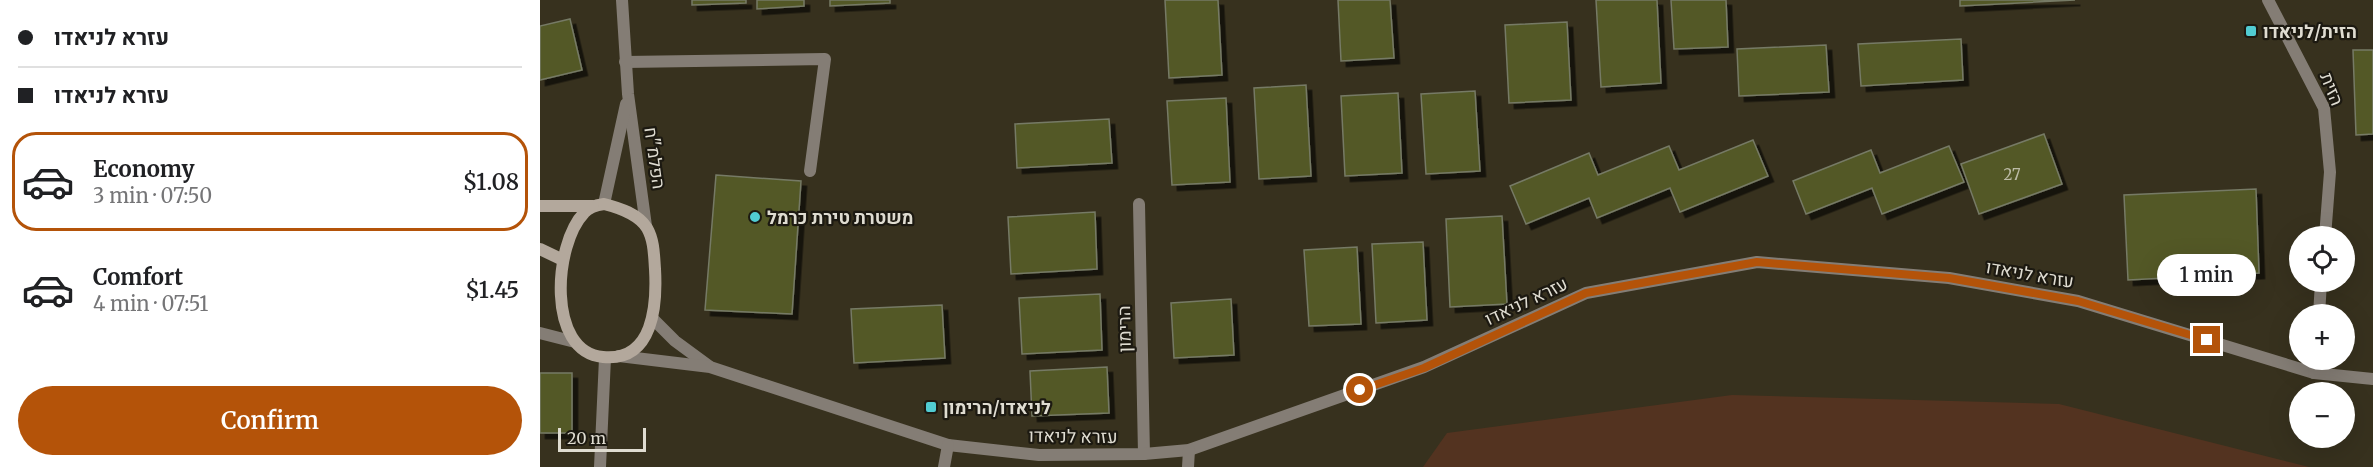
<!DOCTYPE html>
<meta charset="utf-8">
<style>
body{margin:0;font-family:Merriweather,Heebo,serif;background:#f2f2f2;color:#202124;height:100vh;display:flex;flex-direction:column;font-size:22px;white-space:nowrap}
*{box-sizing:border-box;margin:0}
p{font-size:20px;color:#757577}
.icon{flex:none;width:33px;height:33px;fill:none;stroke:currentColor;stroke-width:2;stroke-linecap:round;stroke-linejoin:round}
.map{position:relative;flex:1;overflow:hidden}
.sheet{display:flex;flex-direction:column;background:#fff;width:540px}
.sheet>*{flex:none}
.top-card{display:grid;align-content:center;height:132px;padding:0 18px;background:#fff}
.fabs{position:absolute;left:1749px;top:226px;display:grid;gap:12px}
.fabs a{display:grid;place-items:center;width:66px;height:66px;border-radius:50%;background:#fff;box-shadow:0 6px 24px #0002;font-size:30px}
.scale{position:absolute;left:18px;bottom:15px;width:88px;box-sizing:border-box;padding-left:6px;border:3px solid #dfdcd1;border-top:0;font-size:16px;line-height:21px;white-space:nowrap;color:#dfdcd1;-webkit-text-stroke:4px #1c1911;paint-order:stroke}
.end{position:absolute;width:27px;height:27px;margin:-14px;border:8px solid #b45309;background:#fff;box-shadow:0 0 0 3px #fff}
.from{border-radius:50%}
.bubble{position:absolute;height:42px;border-radius:21px;background:#fff;box-shadow:0 6px 24px #0002;font-size:20px;font-weight:600;line-height:42px;text-align:center}
.top-card b{display:flex;align-items:center;gap:21px;height:57px;font-size:22px}
.top-card b+b{border-top:2px solid #e0e0e0}
.top-card i{width:15px;height:15px;background:#202124}
ul{padding:0;list-style:none}
li{display:flex;align-items:center;gap:18px;height:99px;margin:0 12px 9px;padding:0 6px;border:3px solid transparent;border-radius:24px}
li div{flex:1}
li b{display:block;font-size:22px}
li em{font-style:normal;font-weight:600}
li.selected{border-color:#b45309}
li>.icon{width:54px;height:54px;stroke-width:1.5}
.action{display:flex;gap:12px;margin-top:auto;padding:12px 18px}
.action a{flex:1;height:69px;border-radius:36px;background:#b45309;color:#fff;font-size:24px;font-weight:600;line-height:69px;text-align:center}
main{display:flex;flex:1;min-height:0}
.map>svg:first-child{display:block}
</style>
<main>
<section class="sheet">
<div class="top-card">
<b><i class="from"></i>עזרא לניאדו</b>
<b><i></i>עזרא לניאדו</b>
</div>
<ul>
<li class="selected"><svg class="icon" aria-label="car" viewBox="0 0 24 24"><path d="M5 17H2v-5l4-1 3-4h7l3 4 3 1v5h-3M9 17h6M6 11h13"/><circle cx="7" cy="17" r="2"/><circle cx="17" cy="17" r="2"/></svg><div><b>Economy</b><p>3 min · 07:50</p></div><em>$1.08</em></li>
<li><svg class="icon" aria-label="car" viewBox="0 0 24 24"><path d="M5 17H2v-5l4-1 3-4h7l3 4 3 1v5h-3M9 17h6M6 11h13"/><circle cx="7" cy="17" r="2"/><circle cx="17" cy="17" r="2"/></svg><div><b>Comfort</b><p>4 min · 07:51</p></div><em>$1.45</em></li>
</ul>
<div class="action"><a>Confirm</a></div>
</section>
<div class="map">
<svg width="1833" height="467" viewBox="0 0 1833 467">
<defs>
<filter id="shadow"><feDropShadow dx="5.5" dy="5.5" stdDeviation="0" flood-color="#0009"/></filter>
</defs>
<rect width="100%" height="100%" fill="#37311e"/>
<!-- green -->
<polygon fill="#533320" points="1192,395 1519,404 1769,467 883,467 907,433"/>
<!-- building -->
<g fill="#525826" stroke="#767a65" stroke-width="1.5" filter="url(#shadow)">
<polygon points="152,0 206,0 206,3 152,5"/>
<polygon points="217,0 264,0 264,6 217,9"/>
<polygon points="290,0 350,0 350,3 290,6"/>
<polygon points="625,0 678,0 682,75 629,78"/>
<polygon points="798,0 850,0 854,58 801,61"/>
<polygon points="1056,0 1117,0 1121,83 1061,87"/>
<polygon points="1131,0 1186,0 1188,47 1134,49"/>
<polygon points="1420,0 1535,0 1420,6"/>
<polygon points="30,19 42,70 0,80 0,26"/>
<polygon points="1027,22 1031,100 969,103 965,25"/>
<polygon points="1421,39 1423,80 1321,86 1318,44"/>
<polygon points="1286,45 1289,92 1199,96 1197,49"/>
<polygon points="1813,50 1833,50 1833,134 1816,135"/>
<polygon points="766,85 771,176 719,179 714,88"/>
<polygon points="935,91 940,171 886,174 881,94"/>
<polygon points="858,93 862,173 805,176 801,96"/>
<polygon points="686,98 690,182 632,185 627,101"/>
<polygon points="569,119 572,163 477,168 475,124"/>
<polygon points="1504,134 1522,184 1439,214 1421,164"/>
<polygon points="1213,140 1228,176 1140,212 1130,188 1057,218 1049,198 986,224 970,186 1049,153 1058,175 1129,146 1139,170"/>
<polygon points="1409,146 1424,182 1342,214 1332,188 1266,214 1253,181 1331,150 1340,173"/>
<polygon points="176,175 261,181 252,314 165,310"/>
<polygon points="1716,189 1719,273 1588,280 1584,195"/>
<polygon points="555,212 557,269 471,274 468,217"/>
<polygon points="962,216 967,304 910,307 906,219"/>
<polygon points="883,242 887,320 836,323 832,244"/>
<polygon points="817,247 821,324 769,326 764,250"/>
<polygon points="560,294 562,350 482,354 479,298"/>
<polygon points="691,299 694,355 634,358 631,303"/>
<polygon points="402,305 405,358 314,363 311,309"/>
<polygon points="567,367 569,413 492,416 490,371"/>
<rect x="0" y="373" width="32" height="60"/>
</g>
<g fill="none" stroke-linecap="round" stroke-linejoin="round">
<!-- lane -->
<polyline stroke="#847d75" stroke-width="12" points="85,62 285,59 270,171"/>
<!-- street -->
<g stroke="#847d75" stroke-width="12">
<polyline points="82,0 88,94 106,226"/>
<polyline points="1728,0 1784,108 1790,172 1785,237"/>
<polyline points="64,204 86,104"/>
<polyline points="599,204 604,454"/>
<polyline points="1779,315 1781,282"/>
<polyline points="113,319 135,341 169,366"/>
<polyline points="0,333 35,342"/>
<polyline points="79,356 170,367 408,445 499,455 604,454 649,450 884,367 1046,293 1217,262 1409,278 1538,301 1774,373 1833,379"/>
<polyline points="1774,373 1775,360"/>
<polyline points="60,467 65,358"/>
<polyline points="404,467 408,445"/>
<polyline points="648,467 649,450"/>
</g>
<!-- secondary -->
<g stroke="#b3a89c" stroke-width="12">
<path d="M64 204C80 208 98 214 107 228 114 240 114 255 115 269 117 304 114 362 63 357 6 352 14 244 44 213 49 207 57 205 64 204Z"/>
<polyline points="0,206 53,206"/>
<polyline points="0,249 23,260"/>
</g>
</g>
<g fill="none" stroke-linecap="round" stroke-linejoin="round">
<!-- route -->
<polyline stroke="#b45309" stroke-width="8" points="820,390 884,368 1046,293 1217,262 1409,278 1538,301 1667,340"/>
</g>
<!-- markers -->
<g fill="#51ccd2" stroke="#1c1911" stroke-width="2">
<rect x="1705" y="25" width="12" height="12" rx="3"/>
<circle cx="215" cy="217" r="6"/>
<rect x="385" y="401" width="12" height="12" rx="3"/>
</g>
<g text-anchor="middle" dominant-baseline="central" stroke-width="4.5" stroke-linejoin="round" paint-order="stroke">
<!-- number labels -->
<g font-size="15" fill="#bcbba6">
<text x="1472" y="174">27</text>
</g>
<!-- poi labels -->
<g font-size="18" font-weight="bold" fill="#dfdcd1" stroke="#1c1911" text-anchor="start">
<text x="1723" y="31">הזית/לניאדו</text>
<text x="227" y="217">משטרת טירת כרמל</text>
<text x="403" y="407">לניאדו/הרימון</text>
</g>
<!-- street labels -->
<g font-size="18" fill="#dfdcd1" stroke="#1c1911">
<text transform="translate(1792 89) rotate(68)">הזית</text>
<text transform="translate(115 158) rotate(82)">הפלמ"ח</text>
<text transform="translate(1490 274) rotate(10)">עזרא לניאדו</text>
<text transform="translate(986 301) rotate(-25)">עזרא לניאדו</text>
<text transform="translate(584 329) rotate(-91)">הרימון</text>
<text transform="translate(533 436) rotate(1)">עזרא לניאדו</text>
</g>
</g>
</svg>
<div class="fabs">
<a><svg class="icon" aria-label="locate" viewBox="0 0 24 24"><circle cx="12" cy="12" r="6"/><path d="M12 2v4M12 18v4M2 12h4M18 12h4"/></svg></a>
<a>+</a>
<a>−</a>
</div>
<div class="scale">20 m</div>
<i class="end from" style="left:820px;top:390px"></i>
<i class="end" style="left:1667px;top:340px"></i>
<div class="bubble" style="left:1617px;top:254px;width:99px">1 min</div>
</div>
</main>
